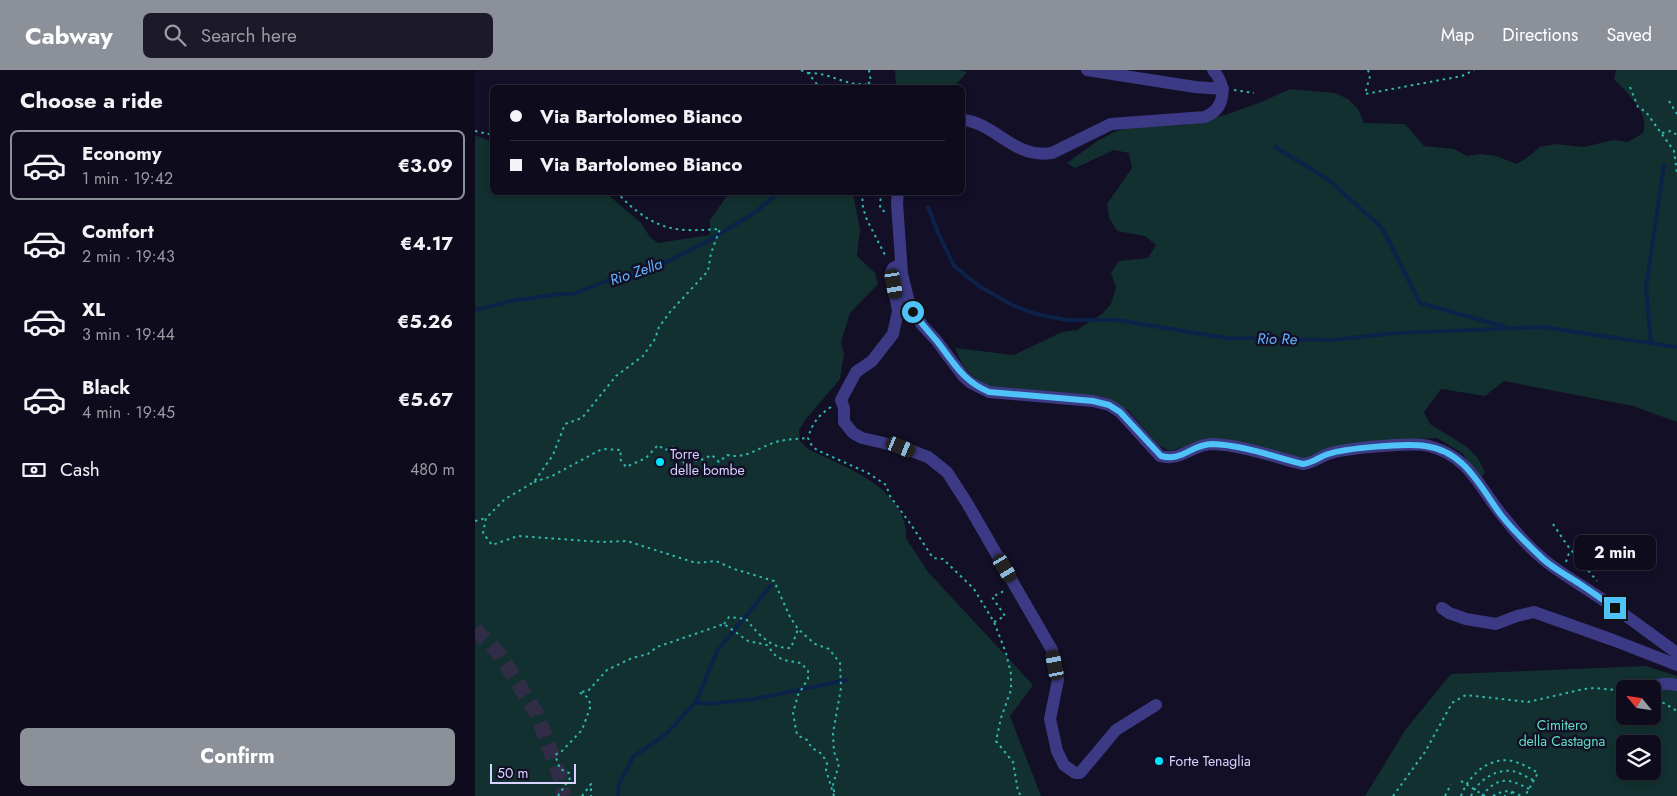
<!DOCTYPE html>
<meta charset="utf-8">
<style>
body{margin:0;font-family:Jost,sans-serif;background:#1c1929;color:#f1f3f6;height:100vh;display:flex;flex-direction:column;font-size:19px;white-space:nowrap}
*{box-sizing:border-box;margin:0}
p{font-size:16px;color:#9b9ba3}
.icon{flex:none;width:28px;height:28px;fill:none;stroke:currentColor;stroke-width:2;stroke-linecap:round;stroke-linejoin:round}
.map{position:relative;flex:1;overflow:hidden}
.panel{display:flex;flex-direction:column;background:#0e0b1c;width:475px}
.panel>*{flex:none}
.top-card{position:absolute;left:15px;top:15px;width:475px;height:110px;border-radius:8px;box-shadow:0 2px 8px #0003,0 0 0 1px #2e2b3b;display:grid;align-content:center;height:110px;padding:0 20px;background:#0e0b1c}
.needle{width:32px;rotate:299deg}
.buttons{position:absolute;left:1141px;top:610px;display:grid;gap:10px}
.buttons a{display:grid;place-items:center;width:45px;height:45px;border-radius:8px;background:#0e0b1c;box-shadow:0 2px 8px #0003,0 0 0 1px #2e2b3b;font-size:25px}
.scale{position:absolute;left:15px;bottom:12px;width:86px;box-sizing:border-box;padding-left:5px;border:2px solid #d9d4ff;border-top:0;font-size:14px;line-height:18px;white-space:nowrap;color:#d9d4ff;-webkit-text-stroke:4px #130f26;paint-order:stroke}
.end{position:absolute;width:22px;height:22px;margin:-11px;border:6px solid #4fc3f7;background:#111;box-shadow:0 0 0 2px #111}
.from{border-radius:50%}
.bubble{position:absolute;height:35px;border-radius:8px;background:#0e0b1c;box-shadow:0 2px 8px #0003,0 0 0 1px #2e2b3b;font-size:16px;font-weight:700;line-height:35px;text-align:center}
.car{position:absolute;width:15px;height:30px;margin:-15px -8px;border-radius:6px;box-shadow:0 0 4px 1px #0007;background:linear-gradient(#222 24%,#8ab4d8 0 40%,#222 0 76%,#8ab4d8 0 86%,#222 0)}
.top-card b{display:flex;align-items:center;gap:18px;height:48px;font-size:19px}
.top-card b+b{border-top:1px solid #2e2b3b}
.top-card i{width:12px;height:12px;background:#f1f3f6}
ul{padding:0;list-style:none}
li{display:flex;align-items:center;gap:15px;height:70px;margin:0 10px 8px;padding:0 10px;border:2px solid transparent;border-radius:8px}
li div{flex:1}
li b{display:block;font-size:19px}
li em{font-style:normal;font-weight:700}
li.on{border-color:#8c9099}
li>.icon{width:45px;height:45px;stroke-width:1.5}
h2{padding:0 20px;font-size:22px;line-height:60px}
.pay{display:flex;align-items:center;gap:12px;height:55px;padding:0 20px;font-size:19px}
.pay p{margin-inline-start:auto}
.button{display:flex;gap:10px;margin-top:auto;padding:10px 20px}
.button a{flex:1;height:58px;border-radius:8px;background:#8c9099;color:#fff;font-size:20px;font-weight:700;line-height:58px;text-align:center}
header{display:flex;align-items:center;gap:30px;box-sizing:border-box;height:70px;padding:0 25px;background:#8c9099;color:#fff}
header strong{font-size:24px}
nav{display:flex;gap:28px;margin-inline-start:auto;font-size:18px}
.search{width:350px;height:45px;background:#1c1929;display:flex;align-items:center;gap:12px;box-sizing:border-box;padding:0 18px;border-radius:8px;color:#9b9ba3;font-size:19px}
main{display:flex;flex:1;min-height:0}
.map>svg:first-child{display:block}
</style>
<header>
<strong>Cabway</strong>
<div class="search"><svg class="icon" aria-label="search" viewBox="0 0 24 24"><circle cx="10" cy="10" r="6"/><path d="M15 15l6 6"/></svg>Search here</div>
<nav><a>Map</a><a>Directions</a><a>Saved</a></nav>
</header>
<main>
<section class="panel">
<h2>Choose a ride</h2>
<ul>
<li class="on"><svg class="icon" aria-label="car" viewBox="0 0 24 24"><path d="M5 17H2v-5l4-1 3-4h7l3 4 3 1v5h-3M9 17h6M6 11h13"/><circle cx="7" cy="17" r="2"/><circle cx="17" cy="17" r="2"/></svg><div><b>Economy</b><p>1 min · 19:42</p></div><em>€3.09</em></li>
<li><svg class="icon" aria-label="car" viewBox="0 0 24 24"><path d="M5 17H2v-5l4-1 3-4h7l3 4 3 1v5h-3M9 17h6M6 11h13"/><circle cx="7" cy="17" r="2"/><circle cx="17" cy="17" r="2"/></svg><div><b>Comfort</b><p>2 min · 19:43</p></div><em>€4.17</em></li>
<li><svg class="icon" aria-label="car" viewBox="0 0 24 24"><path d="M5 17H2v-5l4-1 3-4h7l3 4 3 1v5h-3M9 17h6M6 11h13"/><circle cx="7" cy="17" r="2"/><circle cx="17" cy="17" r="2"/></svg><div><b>XL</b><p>3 min · 19:44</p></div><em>€5.26</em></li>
<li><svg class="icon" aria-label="car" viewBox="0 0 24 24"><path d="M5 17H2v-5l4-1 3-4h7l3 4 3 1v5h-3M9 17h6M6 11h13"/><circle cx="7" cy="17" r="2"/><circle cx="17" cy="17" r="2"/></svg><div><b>Black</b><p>4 min · 19:45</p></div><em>€5.67</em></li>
</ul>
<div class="pay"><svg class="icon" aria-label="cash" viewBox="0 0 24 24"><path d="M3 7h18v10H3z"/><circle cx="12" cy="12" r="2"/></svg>Cash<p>480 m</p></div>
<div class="button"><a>Confirm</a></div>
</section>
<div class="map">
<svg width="1202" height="726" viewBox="0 0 1202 726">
<rect width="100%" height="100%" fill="#130f26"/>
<!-- green -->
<g fill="#12302f" fill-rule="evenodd">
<polygon points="420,0 484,0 492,2 479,17 421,18"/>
<path d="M1141 0H1202V352L1158 336 1029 311 1010 326 966 319 949 342 955 354 992 377 1002 387 1010 402 1006 409 987 383 962 368 897 371 855 377 829 389 729 370 695 381 683 375 653 340 628 327 512 316C492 303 489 299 480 278L539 285 587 262 602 260 627 244 636 234 641 217 636 203 644 191 673 188 681 175 670 166 642 161 634 148 632 134 657 98 654 83 639 80 600 98 592 93 621 72 641 61 665 56 709 55 750 45 784 33 815 19 860 23 873 29 883 39 889 53 930 54 949 76 979 79 992 86 1006 84 1021 86 1042 94 1054 86 1065 77 1080 74 1109 77 1138 70 1153 72 1168 63C1169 59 1170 55 1169 51 1168 38 1148 18 1139 9Z"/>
<path d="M0 65 17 72 18 122 131 123 166 153 175 167 183 173 235 165V150L254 123H378L385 160 382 186 400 203 403 214 375 243 366 272 369 284 365 309 331 349 324 360 325 371 333 379C365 395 416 412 428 449 430 456 432 461 431 468L453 502 558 615 535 646 566 726H0Z"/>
<path d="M1171 596 1202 606V726H890L931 659 976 604ZM1150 619H1178V646H1150ZM1150 674H1178V701H1150Z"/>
</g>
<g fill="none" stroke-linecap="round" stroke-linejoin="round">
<!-- stream -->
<g stroke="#0c2248" stroke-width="4">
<polyline points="800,77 854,110 907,158 945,233 1031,257"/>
<polyline points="453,137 463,163 479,196 504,216 539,236 561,244 591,250 642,250 751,268 857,270 921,263 1067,257 1202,277"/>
<polyline points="0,240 36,231 84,224 98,224 134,210 190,193 233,171 279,143 305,122"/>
<polyline points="1176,273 1171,217 1189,95"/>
<polyline points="221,632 242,581 296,515"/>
<polyline points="143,726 144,714 159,686 190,665 221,632 232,634 280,629 372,610"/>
</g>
<!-- highway-tunnel -->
<polyline stroke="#312d47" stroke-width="15" stroke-dasharray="15 8" stroke-linecap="butt" points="0,559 25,585 62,644 87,713 89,726"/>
<!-- path -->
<g stroke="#2fb8b0" stroke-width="2" stroke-dasharray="2.5 4" stroke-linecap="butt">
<polyline points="326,0 333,3 345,18"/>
<polyline points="893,0 895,6 890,24 987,6 999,0"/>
<path d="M333 3C354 2 370 16 391 14"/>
<polyline points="1155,17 1163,37 1171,42 1199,81 1202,103"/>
<polyline points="393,18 391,14 396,12 394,0"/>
<polyline points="759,20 779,23"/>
<polyline points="1194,31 1202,44"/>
<polyline points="0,61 18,65"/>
<polyline points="1187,63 1196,61 1202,65"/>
<path d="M141 122C148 128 154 136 162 141 190 163 211 161 245 159L236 183 233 201 195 242 184 257 180 269 168 286 141 306 107 348 90 354 78 385 59 412 30 429 11 448 8 463 17 475 43 466 127 472 152 471 221 493 241 491 259 499 299 511 315 547 323 559 340 574 354 579 365 593 366 618 358 663 359 682 364 694 358 715 360 726"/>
<polyline points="387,122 388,138 392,150 411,187"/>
<polyline points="406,122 405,138 410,142"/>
<path d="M356 337C344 345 337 353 333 368L337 376 342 380 393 403 411 415 415 426 437 456 458 488 468 489 499 519 519 552 531 583 536 604V620L526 648 521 671 538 692 543 721 546 726"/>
<path d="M59 412 77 406 127 379 146 380 145 389 151 397 171 388 183 375 190 380 199 377 205 384 209 393 226 390 237 385 244 392 252 385C272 390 286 375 305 371 314 369 324 369 333 368"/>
<polyline points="0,451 11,448"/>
<polyline points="1078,454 1092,475 1122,511"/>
<polyline points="1091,492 1095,480"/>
<polyline points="519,552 530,546 517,527 529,521"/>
<path d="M249 554 254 547 271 549C283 564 296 579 316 578L323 559"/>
<polyline points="1182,629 1202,641"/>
<polyline points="986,711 1010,726"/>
<polyline points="1037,722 1047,726"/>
<polyline points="83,726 95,708 94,703 85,699 80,685 87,681 107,660 116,635 112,627 104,622 113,621 132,600 157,588 173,584 182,577 249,554 273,571 292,575 300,585 308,590 326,593 333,601 333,609 323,625 318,643 322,665 332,670 337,678 347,684 352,693 351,700 359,726"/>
<polyline points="107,726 116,714 116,726"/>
<polyline points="918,726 950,682 977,633 991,625 1053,632 1109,619 1120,618 1150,621"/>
<polyline points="970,726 976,714"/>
<path d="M986 726C993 706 1014 686 1037 691 1046 693 1055 698 1063 703L1050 726"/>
<path d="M996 726C1002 712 1019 699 1036 701 1043 701 1051 707 1058 710"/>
<path d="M1007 726C1022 706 1034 708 1054 719"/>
<path d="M1018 726C1025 722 1030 720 1037 722L1035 726"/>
<polyline points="1029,726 1031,726"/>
</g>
<!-- minor -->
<g stroke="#3d3a85" stroke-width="12">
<polyline points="612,0 720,17 748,19"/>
<path d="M488 50C521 53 538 89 577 83L636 54 730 47C751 38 752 16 738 0"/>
<path d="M423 122 422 133 427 204 434 232 447 255 461 270 488 306 496 313 514 322 618 331 634 335 645 342 685 386C707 392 717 374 737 374 768 375 799 387 828 394 838 393 844 387 853 384 869 378 938 372 954 376 995 387 1003 416 1027 445 1041 463 1059 483 1077 496 1095 509 1114 520 1131 532 1155 548 1178 566 1202 583"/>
<polyline points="426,194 418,198 416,203 423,241 418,264 397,291 381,302 366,330 369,338 369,352 378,363 387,368 426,377 453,387 472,402 492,433 577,580 583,610 575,649 582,681 589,695 600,703 605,703 641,660 681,635"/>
<polyline points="967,538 974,543 991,549 1021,554 1042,546 1059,542 1138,570 1202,595"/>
<path d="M1175 619C1184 613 1192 613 1202 615"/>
</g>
</g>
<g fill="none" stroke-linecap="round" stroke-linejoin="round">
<!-- route -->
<path stroke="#4fc3f7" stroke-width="6" d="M438 242C445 252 453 261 461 270 478 291 487 311 514 322L618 331 634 335 645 342 686 386C707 392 717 374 737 374 768 375 799 387 828 394 838 393 844 387 853 384 872 378 930 373 950 376 990 381 1005 417 1026 445 1038 460 1053 475 1068 489 1079 499 1093 506 1105 514 1117 522 1128 530 1140 538"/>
</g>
<!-- markers -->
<g fill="#00e5ff" stroke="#130f26" stroke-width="2">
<circle cx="185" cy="392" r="5"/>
<circle cx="684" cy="691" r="5"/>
</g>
<g text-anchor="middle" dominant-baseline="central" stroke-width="5" stroke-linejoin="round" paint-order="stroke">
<!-- poi labels -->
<g font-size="14" fill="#d9d4ff" stroke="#130f26" text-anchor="start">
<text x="195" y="384">Torre<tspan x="195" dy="16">delle bombe</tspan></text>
<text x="694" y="691">Forte Tenaglia</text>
</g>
<!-- park labels -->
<g font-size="14" fill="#5fe0c0" stroke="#130f26">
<text x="1087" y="655">Cimitero<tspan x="1087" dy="16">della Castagna</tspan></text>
</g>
<!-- water labels -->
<g font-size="15" font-style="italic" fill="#62b6ff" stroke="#130f26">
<text transform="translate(161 202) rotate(-19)">Rio Zella</text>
<text transform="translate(802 269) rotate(1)">Rio Re</text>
</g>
</g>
</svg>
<div class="buttons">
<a><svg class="needle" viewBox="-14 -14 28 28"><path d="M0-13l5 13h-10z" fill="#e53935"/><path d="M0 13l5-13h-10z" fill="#9b9ba3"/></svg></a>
<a><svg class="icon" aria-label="layers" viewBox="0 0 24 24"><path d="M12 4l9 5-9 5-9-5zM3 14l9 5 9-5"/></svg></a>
</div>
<div class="scale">50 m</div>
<i class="end from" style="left:438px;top:242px"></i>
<i class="end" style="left:1140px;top:538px"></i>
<div class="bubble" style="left:1099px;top:465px;width:82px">2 min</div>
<i class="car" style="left:419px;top:214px;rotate:170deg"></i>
<i class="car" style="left:426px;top:377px;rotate:112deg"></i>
<i class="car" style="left:530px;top:498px;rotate:149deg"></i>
<i class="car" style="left:580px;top:595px;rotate:349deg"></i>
<div class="top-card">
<b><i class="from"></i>Via Bartolomeo Bianco</b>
<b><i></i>Via Bartolomeo Bianco</b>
</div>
</div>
</main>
